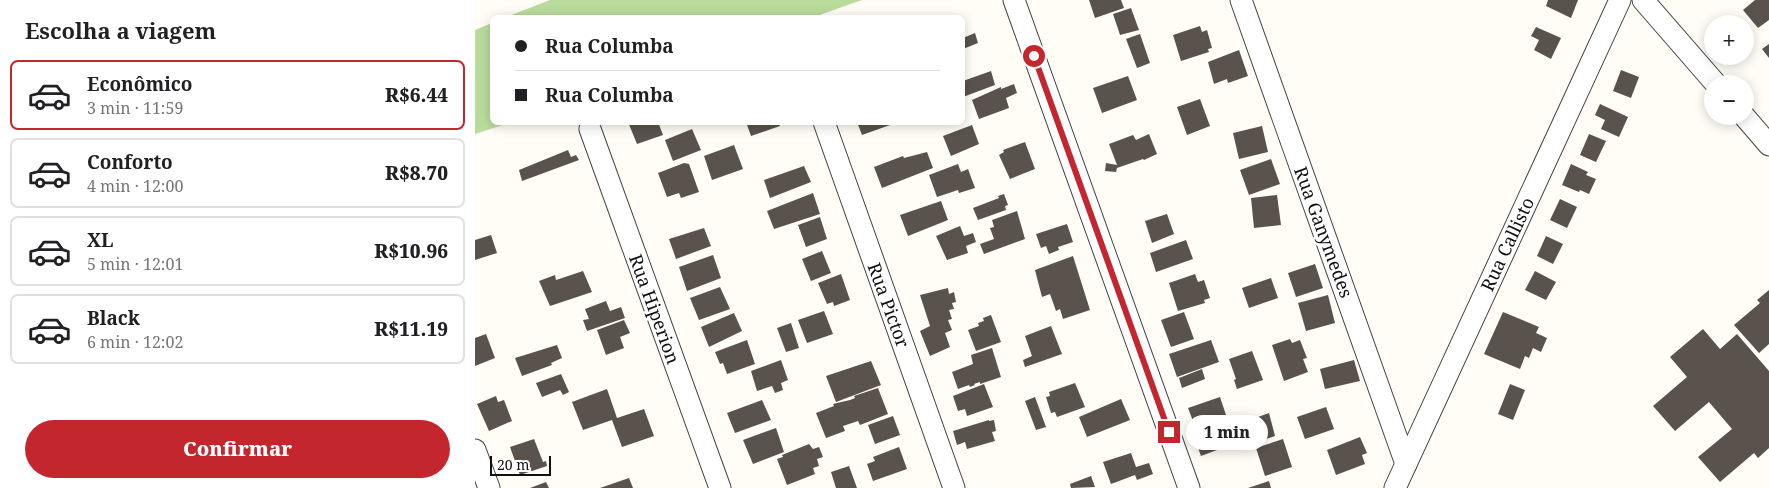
<!DOCTYPE html>
<html lang="pt">
<meta charset="utf-8">
<style>
body{margin:0;font-family:"Noto Serif",serif;background:#f2f2f2;color:#202124;height:100vh;display:flex;flex-direction:column;font-size:19px;white-space:nowrap}
*{box-sizing:border-box;margin:0}
p{font-size:16px;color:#757577}
.icon{flex:none;width:28px;height:28px;fill:none;stroke:currentColor;stroke-width:2;stroke-linecap:round;stroke-linejoin:round}
.map{position:relative;flex:1;overflow:hidden}
.side{display:flex;flex-direction:column;background:#fff;width:475px}
.side>*{flex:none}
.guide{position:absolute;left:15px;top:15px;width:475px;height:110px;border-radius:8px;box-shadow:0 2px 12px #0003;display:grid;align-content:center;height:110px;padding:0 25px;background:#fff}
.tools{position:absolute;left:1229px;top:15px;display:grid;gap:10px}
.tools a{display:grid;place-items:center;width:50px;height:50px;border-radius:50%;background:#fff;box-shadow:0 2px 12px #0003;font-size:25px}
.scale{position:absolute;left:15px;bottom:12px;width:61px;box-sizing:border-box;padding-left:5px;border:2px solid #111;border-top:0;font-size:14px;line-height:18px;white-space:nowrap;color:#111;-webkit-text-stroke:4px #fff;paint-order:stroke}
.end{position:absolute;width:22px;height:22px;margin:-11px;border:6px solid #c4262e;background:#fff;box-shadow:0 0 0 2px #fff}
.from{border-radius:50%}
.bubble{position:absolute;height:35px;border-radius:18px;background:#fff;box-shadow:0 2px 12px #0003;font-size:16px;font-weight:800;line-height:35px;text-align:center}
.guide b{display:flex;align-items:center;gap:18px;height:48px;font-size:19px}
.guide b+b{border-top:1px solid #e0e0e0}
.guide i{width:12px;height:12px;background:#202124}
ul{padding:0;list-style:none}
li{display:flex;align-items:center;gap:15px;height:70px;margin:0 10px 8px;padding:0 15px;border:2px solid #e0e0e0;border-radius:8px}
li div{flex:1}
li b{display:block;font-size:19px}
li em{font-style:normal;font-weight:800}
li.selected{border-color:#c4262e}
li>.icon{width:45px;height:45px;stroke-width:1.5}
h2{padding:0 25px;font-size:22px;line-height:60px}
.cta{display:flex;gap:10px;margin-top:auto;padding:10px 25px}
.cta a{flex:1;height:58px;border-radius:30px;background:#c4262e;color:#fff;font-size:20px;font-weight:800;line-height:58px;text-align:center}
main{display:flex;flex:1;min-height:0}
.map>svg:first-child{display:block}
</style>
<main>
<section class="side">
<h2>Escolha a viagem</h2>
<ul>
<li class="selected"><svg class="icon" aria-label="car" viewBox="0 0 24 24"><path d="M5 17H2v-5l4-1 3-4h7l3 4 3 1v5h-3M9 17h6M6 11h13"/><circle cx="7" cy="17" r="2"/><circle cx="17" cy="17" r="2"/></svg><div><b>Econômico</b><p>3 min · 11:59</p></div><em>R$6.44</em></li>
<li><svg class="icon" aria-label="car" viewBox="0 0 24 24"><path d="M5 17H2v-5l4-1 3-4h7l3 4 3 1v5h-3M9 17h6M6 11h13"/><circle cx="7" cy="17" r="2"/><circle cx="17" cy="17" r="2"/></svg><div><b>Conforto</b><p>4 min · 12:00</p></div><em>R$8.70</em></li>
<li><svg class="icon" aria-label="car" viewBox="0 0 24 24"><path d="M5 17H2v-5l4-1 3-4h7l3 4 3 1v5h-3M9 17h6M6 11h13"/><circle cx="7" cy="17" r="2"/><circle cx="17" cy="17" r="2"/></svg><div><b>XL</b><p>5 min · 12:01</p></div><em>R$10.96</em></li>
<li><svg class="icon" aria-label="car" viewBox="0 0 24 24"><path d="M5 17H2v-5l4-1 3-4h7l3 4 3 1v5h-3M9 17h6M6 11h13"/><circle cx="7" cy="17" r="2"/><circle cx="17" cy="17" r="2"/></svg><div><b>Black</b><p>6 min · 12:02</p></div><em>R$11.19</em></li>
</ul>
<div class="cta"><a>Confirmar</a></div>
</section>
<div class="map">
<svg width="1294" height="488" viewBox="0 0 1294 488">
<rect width="100%" height="100%" fill="#fffdf5"/>
<!-- forest -->
<g fill="#b9dc9c">
<polygon points="75,0 387,0 336,18 31,17"/>
<polygon points="17,23 18,122 34,123 0,134 0,30"/>
</g>
<!-- building -->
<g fill="#5a524d">
<polygon points="614,0 646,0 649,8 620,18"/>
<polygon points="1073,0 1103,0 1096,18 1071,6"/>
<polygon points="1280,0 1294,0 1294,20 1283,28 1268,10"/>
<polygon points="656,8 664,30 645,35 638,14"/>
<polygon points="725,26 727,32 732,30 737,48 733,49 734,52 706,61 698,35"/>
<polygon points="1061,27 1086,38 1076,59 1059,50 1064,40 1056,36"/>
<polygon points="500,33 503,43 488,49 488,38"/>
<polygon points="665,34 675,63 662,68 651,39"/>
<polygon points="1294,44 1294,58 1287,49"/>
<polygon points="764,50 773,76 753,83 752,79 739,84 733,62"/>
<polygon points="1146,70 1164,77 1156,98 1138,91"/>
<polygon points="516,71 520,85 488,97 488,81"/>
<polygon points="653,76 662,100 627,113 618,88"/>
<polygon points="539,84 542,93 531,98 534,108 504,119 497,100 526,87 526,89"/>
<polygon points="725,99 735,126 712,135 702,107"/>
<polygon points="1125,104 1153,117 1144,137 1126,129 1130,120 1120,115"/>
<polygon points="153,122 183,122 188,135 162,144"/>
<polygon points="271,122 303,122 305,126 276,136"/>
<polygon points="382,122 415,122 415,125 387,135"/>
<polygon points="497,125 504,144 476,156 468,136"/>
<polygon points="787,126 793,152 764,159 758,133"/>
<polygon points="217,129 226,150 198,161 190,140"/>
<polygon points="674,134 682,154 669,160 668,159 642,168 641,172 630,171 631,163 642,165 634,144 658,135 661,140"/>
<polygon points="1114,134 1131,141 1121,162 1105,155"/>
<polygon points="550,142 560,169 535,179 524,155 529,152 528,150"/>
<polygon points="259,145 268,169 237,180 229,156"/>
<polygon points="93,150 96,157 101,155 104,160 47,181 44,170"/>
<polygon points="452,152 458,168 407,188 399,167 428,156 429,158"/>
<polygon points="796,159 805,184 774,195 765,170"/>
<polygon points="209,163 214,164 224,192 206,198 204,193 192,197 183,173"/>
<polygon points="483,164 486,172 493,169 500,188 484,193 483,190 462,197 454,175"/>
<polygon points="1096,164 1113,172 1111,175 1121,179 1114,194 1105,190 1104,192 1087,185"/>
<polygon points="329,166 336,182 295,198 289,180"/>
<polygon points="338,193 345,214 299,229 292,211"/>
<polygon points="529,194 533,205 530,206 531,210 503,220 498,208 524,198 523,196"/>
<polygon points="802,195 806,225 779,228 776,198"/>
<polygon points="1085,199 1102,207 1092,228 1075,220"/>
<polygon points="466,201 473,220 433,236 425,215"/>
<polygon points="542,211 550,239 509,254 505,244 519,239 515,228 519,227 517,220"/>
<polygon points="692,214 699,234 677,243 670,221"/>
<polygon points="345,217 352,239 331,247 323,225"/>
<polygon points="592,224 598,242 583,247 584,250 574,254 571,246 566,248 561,234"/>
<polygon points="485,226 489,236 498,233 501,242 491,246 493,253 472,260 461,236"/>
<polygon points="229,228 236,246 201,259 194,239"/>
<polygon points="16,235 22,253 0,260 0,240"/>
<polygon points="1071,236 1088,244 1078,264 1062,256"/>
<polygon points="711,240 718,259 681,272 675,253"/>
<polygon points="347,251 356,273 336,281 327,259"/>
<polygon points="238,255 246,278 212,291 204,267"/>
<polygon points="598,256 615,310 588,319 585,309 581,311 575,294 567,297 560,270"/>
<polygon points="840,264 848,288 821,297 813,273"/>
<polygon points="108,271 117,292 75,306 64,281 80,275 81,280"/>
<polygon points="1060,271 1081,282 1071,300 1050,290"/>
<polygon points="366,274 375,300 359,306 358,302 352,304 343,283"/>
<polygon points="720,274 723,282 729,280 735,298 729,300 730,303 703,311 694,283"/>
<polygon points="796,278 803,298 774,308 767,288"/>
<polygon points="245,287 255,309 224,320 215,298"/>
<polygon points="473,288 474,294 479,292 481,302 477,303 479,309 474,310 477,319 473,320 477,330 470,333 475,347 455,356 445,331 455,326 445,295"/>
<polygon points="1294,290 1294,344 1284,353 1259,325 1285,303 1282,300"/>
<polygon points="853,295 860,323 831,331 823,303"/>
<polygon points="131,301 135,311 146,307 150,318 112,331 108,320 114,319 110,309"/>
<polygon points="349,311 358,334 332,343 323,320"/>
<polygon points="709,312 719,339 696,347 686,320"/>
<polygon points="1028,312 1064,327 1061,333 1072,338 1066,352 1058,348 1054,358 1050,356 1045,369 1009,354"/>
<polygon points="259,313 267,331 234,347 226,327"/>
<polygon points="516,315 526,342 501,351 493,330 504,326 503,323 509,321 508,318"/>
<polygon points="149,320 155,333 145,337 149,348 131,355 122,330"/>
<polygon points="316,323 324,348 311,352 302,328"/>
<polygon points="576,326 587,354 550,367 548,360 557,356 550,336"/>
<polygon points="1228,329 1245,349 1262,334 1294,371 1294,448 1283,458 1279,453 1245,482 1223,457 1257,429 1234,402 1200,431 1178,406 1212,377 1195,357"/>
<polygon points="11,334 20,358 0,366 0,338"/>
<polygon points="815,339 817,343 825,340 832,358 828,359 833,372 809,381 797,345"/>
<polygon points="272,340 280,364 252,374 248,363 245,364 240,352"/>
<polygon points="736,340 744,362 702,377 694,354"/>
<polygon points="82,345 87,358 76,363 77,365 47,376 40,358"/>
<polygon points="517,348 526,377 505,384 505,382 499,384 500,385 495,387 494,385 483,389 477,372 498,364 496,355"/>
<polygon points="777,351 788,380 762,389 759,380 761,379 754,359"/>
<polygon points="306,360 313,380 306,383 308,390 300,393 297,386 282,391 276,371"/>
<polygon points="879,360 885,381 850,389 845,369"/>
<polygon points="396,361 406,385 361,402 351,376"/>
<polygon points="727,369 730,379 707,388 704,378"/>
<polygon points="86,374 94,392 88,395 85,390 67,397 61,383"/>
<polygon points="600,383 610,407 582,417 580,412 576,413 571,397 575,396 574,392"/>
<polygon points="509,384 518,407 492,416 490,409 483,411 478,396"/>
<polygon points="1035,384 1050,390 1038,420 1023,414"/>
<polygon points="403,388 413,414 385,425 383,421 368,426 370,431 351,438 341,413 359,406 358,404 375,400 380,398 379,396"/>
<polygon points="132,389 142,418 169,409 179,436 147,447 137,420 108,430 97,402"/>
<polygon points="21,396 23,402 29,400 37,421 14,431 2,404"/>
<polygon points="560,397 571,427 561,430 550,401"/>
<polygon points="745,397 752,418 721,429 713,408"/>
<polygon points="646,399 655,420 612,437 604,417"/>
<polygon points="287,400 296,420 260,433 252,413"/>
<polygon points="851,407 859,429 830,439 822,417"/>
<polygon points="794,413 800,436 771,446 768,437 765,438 761,425"/>
<polygon points="418,416 425,435 400,444 393,425"/>
<polygon points="514,420 514,421 519,420 521,431 517,432 520,441 492,449 490,442 482,445 478,431"/>
<polygon points="301,428 309,452 278,464 268,440"/>
<polygon points="743,429 745,434 751,432 755,444 750,445 750,447 726,456 719,437"/>
<polygon points="885,437 892,453 887,455 890,464 861,475 852,450"/>
<polygon points="59,439 68,462 71,461 72,466 45,475 35,447"/>
<polygon points="808,439 817,467 790,476 781,448"/>
<polygon points="334,444 338,449 344,447 348,457 342,459 344,466 338,468 340,474 312,485 302,459 308,457 307,455"/>
<polygon points="424,447 432,469 398,481 392,464 400,461 398,457"/>
<polygon points="656,453 661,467 674,463 678,474 662,480 660,475 636,484 628,462"/>
<polygon points="374,466 382,488 361,488 356,472"/>
<polygon points="616,476 620,487 596,488 595,484"/>
<polygon points="154,478 158,488 125,488"/>
<polygon points="794,481 796,488 773,488"/>
<polygon points="71,482 74,488 55,488"/>
</g>
<g fill="none" stroke-linecap="round" stroke-linejoin="round">
<!-- minor casing -->
<g stroke="#444" stroke-width="23">
<g id="minor">
<polyline points="539,0 714,488"/>
<polyline points="766,0 931,464"/>
<polyline points="1168,0 1241,84"/>
<polyline points="1269,116 1294,145"/>
<polyline points="349,122 479,488"/>
<polyline points="115,129 245,488"/>
<polyline points="0,450 14,488"/>
<polyline points="920,488 1145,0"/>
</g>
</g>
<!-- minor -->
<use href="#minor" stroke="#fff" stroke-width="21"/>
</g>
<g fill="none" stroke-linecap="round" stroke-linejoin="round">
<!-- route -->
<polyline stroke="#c4262e" stroke-width="6" points="559,56 694,432"/>
</g>
<g text-anchor="middle" dominant-baseline="central" stroke-width="5" stroke-linejoin="round" paint-order="stroke">
<!-- street labels -->
<g font-size="18" fill="#111" stroke="#fff">
<text transform="translate(849 232) rotate(70)">Rua Ganymedes</text>
<text transform="translate(1032 244) rotate(-65)">Rua Callisto</text>
<text transform="translate(414 305) rotate(70)">Rua Pictor</text>
<text transform="translate(180 309) rotate(70)">Rua Hiperion</text>
</g>
</g>
</svg>
<div class="tools">
<a>+</a>
<a>−</a>
</div>
<div class="scale">20 m</div>
<i class="end from" style="left:559px;top:56px"></i>
<i class="end" style="left:694px;top:432px"></i>
<div class="bubble" style="left:711px;top:415px;width:82px">1 min</div>
<div class="guide">
<b><i class="from"></i>Rua Columba</b>
<b><i></i>Rua Columba</b>
</div>
</div>
</main>
